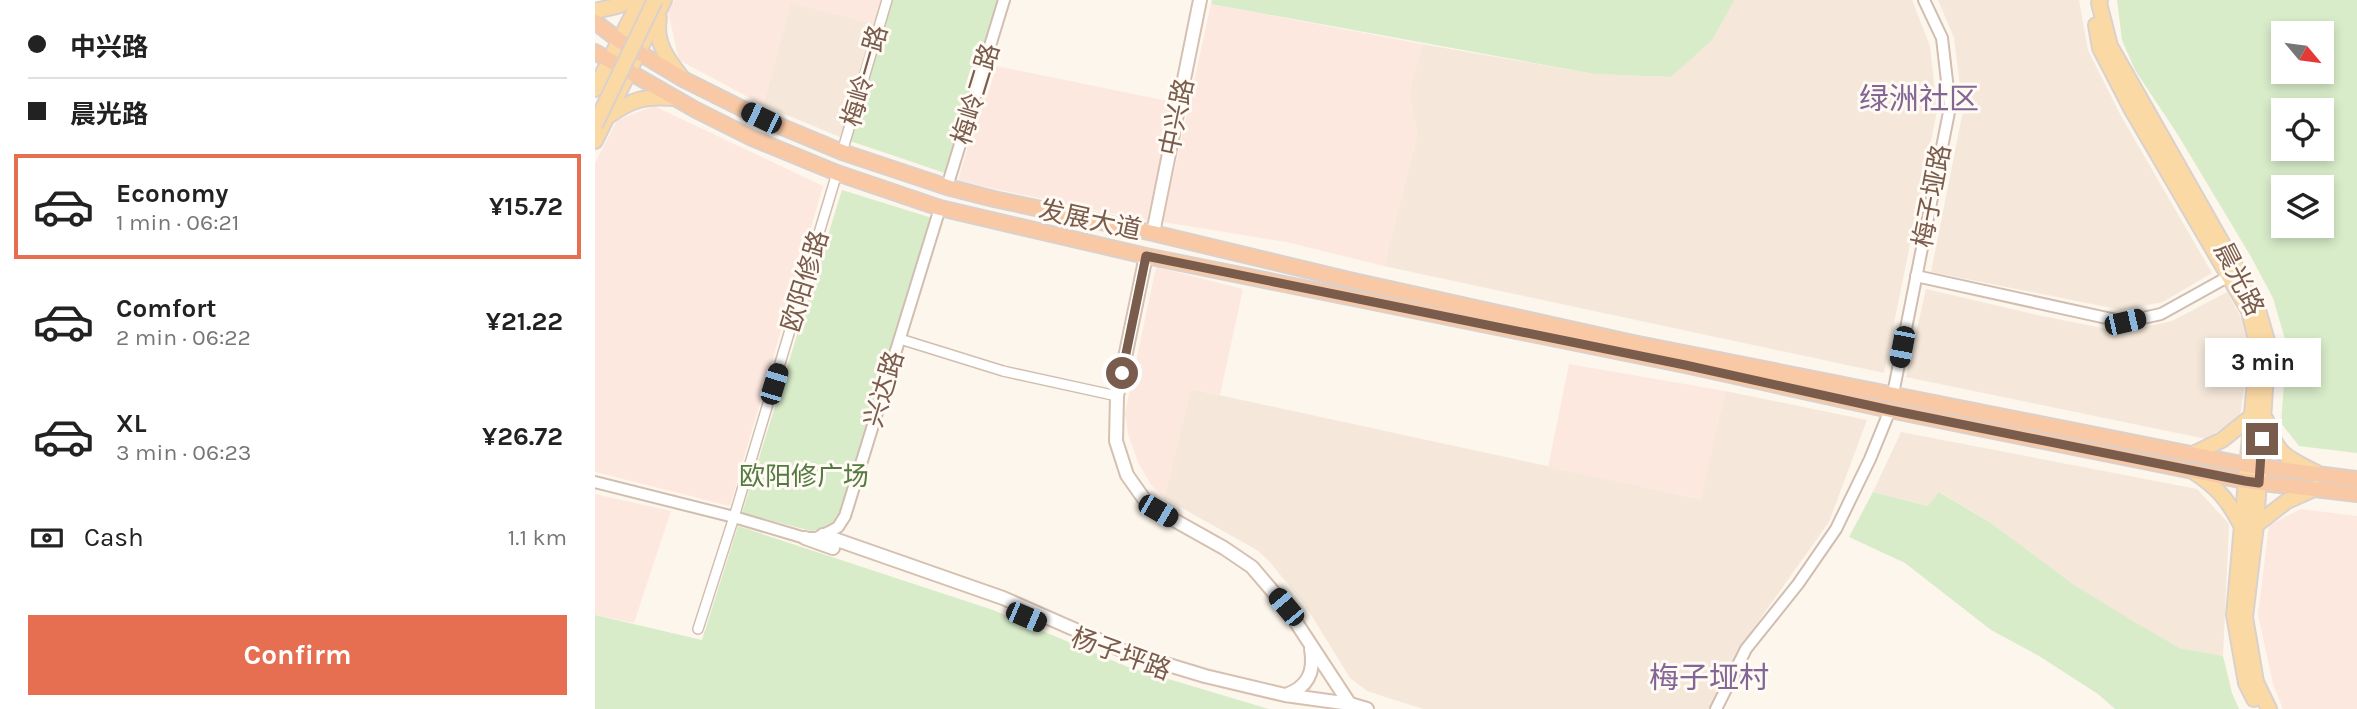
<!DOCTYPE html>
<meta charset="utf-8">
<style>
body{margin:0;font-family:Karla,"Noto Sans SC",sans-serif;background:#f2f2f2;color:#222;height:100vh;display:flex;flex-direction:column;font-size:26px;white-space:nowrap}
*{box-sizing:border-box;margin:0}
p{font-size:23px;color:#767676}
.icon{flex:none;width:38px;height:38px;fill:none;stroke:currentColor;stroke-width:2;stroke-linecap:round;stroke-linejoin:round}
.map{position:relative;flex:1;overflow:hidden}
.side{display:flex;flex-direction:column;background:#fff;width:595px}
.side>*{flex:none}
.hud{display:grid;align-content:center;height:154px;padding:0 28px;background:#fff}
.needle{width:46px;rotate:119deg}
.buttons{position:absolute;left:1676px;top:21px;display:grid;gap:14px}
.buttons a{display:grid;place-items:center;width:63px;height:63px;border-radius:0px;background:#fff;box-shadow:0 4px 10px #0003;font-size:35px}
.end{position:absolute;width:32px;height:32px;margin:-16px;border:9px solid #7a5c4d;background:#fff;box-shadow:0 0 0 4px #fff}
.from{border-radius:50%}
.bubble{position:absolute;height:49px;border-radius:0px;background:#fff;box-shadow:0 4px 10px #0003;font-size:23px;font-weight:700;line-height:49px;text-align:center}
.car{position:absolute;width:21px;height:42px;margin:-21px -10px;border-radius:9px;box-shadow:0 0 5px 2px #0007;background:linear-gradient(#222 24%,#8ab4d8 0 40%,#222 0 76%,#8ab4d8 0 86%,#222 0)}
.hud b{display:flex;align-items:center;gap:24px;height:66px;font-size:26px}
.hud b+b{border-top:2px solid #e0e0e0}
.hud i{width:18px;height:18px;background:#222}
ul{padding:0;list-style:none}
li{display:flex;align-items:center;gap:21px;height:105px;margin:0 14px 10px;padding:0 14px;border:4px solid transparent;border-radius:0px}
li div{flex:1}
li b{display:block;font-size:26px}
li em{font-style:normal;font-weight:700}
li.on{border-color:#e76f51}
li>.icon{width:63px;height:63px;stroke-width:1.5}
.pay{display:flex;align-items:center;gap:18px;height:77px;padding:0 28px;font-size:26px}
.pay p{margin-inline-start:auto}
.button{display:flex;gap:14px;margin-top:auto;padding:14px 28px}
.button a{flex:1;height:80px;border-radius:0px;background:#e76f51;color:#fff;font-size:28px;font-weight:700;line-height:80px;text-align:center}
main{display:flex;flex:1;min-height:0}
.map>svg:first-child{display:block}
</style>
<main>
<section class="side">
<div class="hud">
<b><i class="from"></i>中兴路</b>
<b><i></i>晨光路</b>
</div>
<ul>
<li class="on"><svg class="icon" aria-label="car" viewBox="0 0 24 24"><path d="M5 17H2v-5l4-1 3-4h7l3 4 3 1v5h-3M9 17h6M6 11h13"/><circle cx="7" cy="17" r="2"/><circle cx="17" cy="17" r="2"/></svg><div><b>Economy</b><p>1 min · 06:21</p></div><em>¥15.72</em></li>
<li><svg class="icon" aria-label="car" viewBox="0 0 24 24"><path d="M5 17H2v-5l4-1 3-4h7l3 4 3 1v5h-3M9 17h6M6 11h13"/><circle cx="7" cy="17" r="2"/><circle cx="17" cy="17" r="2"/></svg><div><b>Comfort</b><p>2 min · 06:22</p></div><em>¥21.22</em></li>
<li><svg class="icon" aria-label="car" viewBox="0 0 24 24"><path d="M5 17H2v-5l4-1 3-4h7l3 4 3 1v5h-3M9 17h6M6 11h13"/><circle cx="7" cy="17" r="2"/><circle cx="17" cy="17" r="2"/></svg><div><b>XL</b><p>3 min · 06:23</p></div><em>¥26.72</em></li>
</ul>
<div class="pay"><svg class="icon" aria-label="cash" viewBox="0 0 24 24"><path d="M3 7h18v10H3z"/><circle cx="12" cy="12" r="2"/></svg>Cash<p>1.1 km</p></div>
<div class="button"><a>Confirm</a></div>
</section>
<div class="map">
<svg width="1762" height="709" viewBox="0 0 1762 709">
<rect width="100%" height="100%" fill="#fdf6ec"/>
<!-- residential -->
<g fill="#f5e8da">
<polygon points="1138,0 1317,0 1335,46 1342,111 1289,373 789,266 822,135 814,93 827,44 999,74 1076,77"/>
<polygon points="1343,0 1484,0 1493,50 1526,116 1617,273 1568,302 1527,310 1336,272 1368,111 1359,38"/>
<polygon points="196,2 280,24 245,137 168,105"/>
<polygon points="1331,289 1447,316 1527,332 1577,321 1632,292 1649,323 1655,351 1645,416 1611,439 1311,377"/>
<polygon points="596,389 1105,499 1130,391 1272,420 1234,522 1141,653 1115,709 828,709 772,691 755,678 710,605 674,561 662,550 569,498"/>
<polygon points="1306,432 1602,489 1634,524 1628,656 1585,648 1535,620 1478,584 1396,523 1345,492 1334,506 1278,492"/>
</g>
<!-- commercial -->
<g fill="#fde8e0">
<polygon points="79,0 286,0 280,24 196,3 168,105 84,60 73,12"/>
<polygon points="616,4 827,44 814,93 822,135 789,266 691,242 568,222"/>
<polygon points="396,65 578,102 552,221 363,181"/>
<polygon points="59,106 228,186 135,506 0,472 0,163 22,120"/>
<polygon points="561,267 648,289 625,395 596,389 569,498 556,485 543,462 533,434 530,413"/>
<polygon points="974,364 1130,391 1106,499 953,467"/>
<polygon points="0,494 76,511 39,623 0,615"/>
<polygon points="1706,509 1762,516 1762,709 1688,709 1678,684 1663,615 1674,525"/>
</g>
<!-- green -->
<g fill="#d8ecc9" fill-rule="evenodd">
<polygon points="297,0 403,0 350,173 255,141"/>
<polygon points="617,0 1138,0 1139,1 1117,40 1076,77 999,74 616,4"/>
<path d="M1522 0H1762V453L1704 446 1686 423 1692 346 1678 298 1655 255 1583 135 1540 70 1527 40ZM1689 33H1727V72H1689ZM1689 110H1727V149H1689ZM1689 187H1727V226H1689Z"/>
<polygon points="247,190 337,218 247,516 234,528 216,531 147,513"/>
<polygon points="1278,492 1333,506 1344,492 1396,523 1478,584 1536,620 1585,648 1628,656 1637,693 1644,709 1520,709 1503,694 1444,656 1396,630 1310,563 1254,537"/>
<polygon points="143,526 398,610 533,667 674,709 0,709 0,615 107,640"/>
</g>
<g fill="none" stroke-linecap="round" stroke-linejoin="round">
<!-- minor casing -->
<g stroke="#d1beb0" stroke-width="12">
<g id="minor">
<polyline points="247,152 292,0"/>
<polyline points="305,339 408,371 522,396"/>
<polyline points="103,629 139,517 242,173"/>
</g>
</g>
<!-- tertiary casing -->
<g stroke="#d1beb0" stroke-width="14">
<g id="tertiary">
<polyline points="352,187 409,0"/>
<polyline points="1321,276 1530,322 1566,314 1638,274"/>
<polyline points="1298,394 1355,107 1347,38 1329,0"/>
<polyline points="0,482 139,517 210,538 221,538 234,532 243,527 250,516 345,208"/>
<polyline points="1121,709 1151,649 1203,584 1241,529 1275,459 1295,410"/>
</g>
</g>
<!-- secondary casing -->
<g stroke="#d6c0b0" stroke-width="16">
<g id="secondary">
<polyline points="558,233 605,0"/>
<polyline points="551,256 522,396 521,441 532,475 549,499 563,511 629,548 657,567 691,607 758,709"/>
<polyline points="228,535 408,598 531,652 610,676 690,695 755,704 772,709"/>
<polyline points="210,538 238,548"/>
<path d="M691 695C713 687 720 672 716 649"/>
</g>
</g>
<!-- primary casing -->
<g stroke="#dad1cd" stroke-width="18">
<g id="primary">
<polyline points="1505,0 1504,3 1515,46 1643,271 1663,310 1673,344 1661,525 1650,617 1661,682 1674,709"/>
<polyline points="0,11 22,6 36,0"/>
<path d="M64 18C59 42 73 60 87 78"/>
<polyline points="1501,25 1505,48 1537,110 1654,311 1663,347 1639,615 1651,683 1659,699"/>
<polyline points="0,89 45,0"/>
<path d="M13 116C38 99 49 96 79 98"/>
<polyline points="0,141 69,0"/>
<path d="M1671 420C1681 455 1692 458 1722 473"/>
<polyline points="1598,454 1627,440 1657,416"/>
<path d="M1599 472C1621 486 1633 500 1645 523"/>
<polyline points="1661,525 1692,501 1721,488"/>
</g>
</g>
<!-- trunk casing -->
<g stroke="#dad1cd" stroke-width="18">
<g id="trunk">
<polyline points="0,22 25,41 88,79 166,118 247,152 352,187 399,199 558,233 754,280 1038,343 1651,465 1762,479"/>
<polyline points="0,52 101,110 157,138 242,173 345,208 551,256 1090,365 1295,410 1598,471 1650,481 1762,494"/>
</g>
</g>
<!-- minor -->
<use href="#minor" stroke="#fff" stroke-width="9"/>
<!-- tertiary -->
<use href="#tertiary" stroke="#fff" stroke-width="10"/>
<!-- secondary -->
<use href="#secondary" stroke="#fff" stroke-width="12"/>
<!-- primary -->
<use href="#primary" stroke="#fbd9a5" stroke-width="14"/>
<!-- trunk -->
<use href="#trunk" stroke="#f9c8a4" stroke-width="14"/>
<!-- primary-bridge casing -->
<g stroke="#dad1cd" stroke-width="18" stroke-linecap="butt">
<polyline id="primary-bridge" points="0,125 60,0"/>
</g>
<!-- primary-bridge -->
<use href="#primary-bridge" stroke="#fbd9a5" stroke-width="14"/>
</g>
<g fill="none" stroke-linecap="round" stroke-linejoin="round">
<!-- route -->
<polyline stroke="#7a5c4d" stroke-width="9" points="527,373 551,256 1090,365 1295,410 1650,481 1664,483 1667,439"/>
</g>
<g text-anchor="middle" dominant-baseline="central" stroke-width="6" stroke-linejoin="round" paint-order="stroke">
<!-- street labels -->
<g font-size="26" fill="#7a5c4d" stroke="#fffaf3">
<text transform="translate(270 76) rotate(-74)">梅岭一路</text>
<text transform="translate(381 94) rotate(-73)">梅岭二路</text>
<text transform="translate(582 117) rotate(-78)">中兴路</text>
<text transform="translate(1337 196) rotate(-79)">梅子垭路</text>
<text transform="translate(495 220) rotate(12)">发展大道</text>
<text transform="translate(1644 279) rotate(63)">晨光路</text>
<text transform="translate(210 281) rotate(-73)">欧阳修路</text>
<text transform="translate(289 389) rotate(-73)">兴达路</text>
<text transform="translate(526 654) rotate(20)">杨子坪路</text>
</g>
<!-- park labels -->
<g font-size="26" fill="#537a41" stroke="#fffaf3">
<text x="209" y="476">欧阳修广场</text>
</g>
<!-- quarter labels -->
<g font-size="30" fill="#846695" stroke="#fffaf3">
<text x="1324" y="99">绿洲社区</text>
<text x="1114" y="678">梅子垭村</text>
</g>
</g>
</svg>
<div class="buttons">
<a><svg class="needle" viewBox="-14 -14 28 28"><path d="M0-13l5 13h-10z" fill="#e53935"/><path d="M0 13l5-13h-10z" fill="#767676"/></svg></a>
<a><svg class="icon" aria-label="locate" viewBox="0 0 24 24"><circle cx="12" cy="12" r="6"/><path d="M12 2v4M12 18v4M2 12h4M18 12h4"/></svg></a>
<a><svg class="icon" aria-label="layers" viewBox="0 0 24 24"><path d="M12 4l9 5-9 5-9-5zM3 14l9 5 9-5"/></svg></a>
</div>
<i class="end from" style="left:527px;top:373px"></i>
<i class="end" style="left:1667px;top:439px"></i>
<div class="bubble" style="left:1610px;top:338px;width:116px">3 min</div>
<i class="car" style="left:166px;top:118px;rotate:296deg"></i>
<i class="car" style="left:1530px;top:322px;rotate:77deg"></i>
<i class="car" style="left:1307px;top:347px;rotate:191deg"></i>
<i class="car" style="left:179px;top:384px;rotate:17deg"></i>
<i class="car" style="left:563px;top:511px;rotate:120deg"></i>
<i class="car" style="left:691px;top:607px;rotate:320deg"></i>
<i class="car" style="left:431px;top:617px;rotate:113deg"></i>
</div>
</main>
